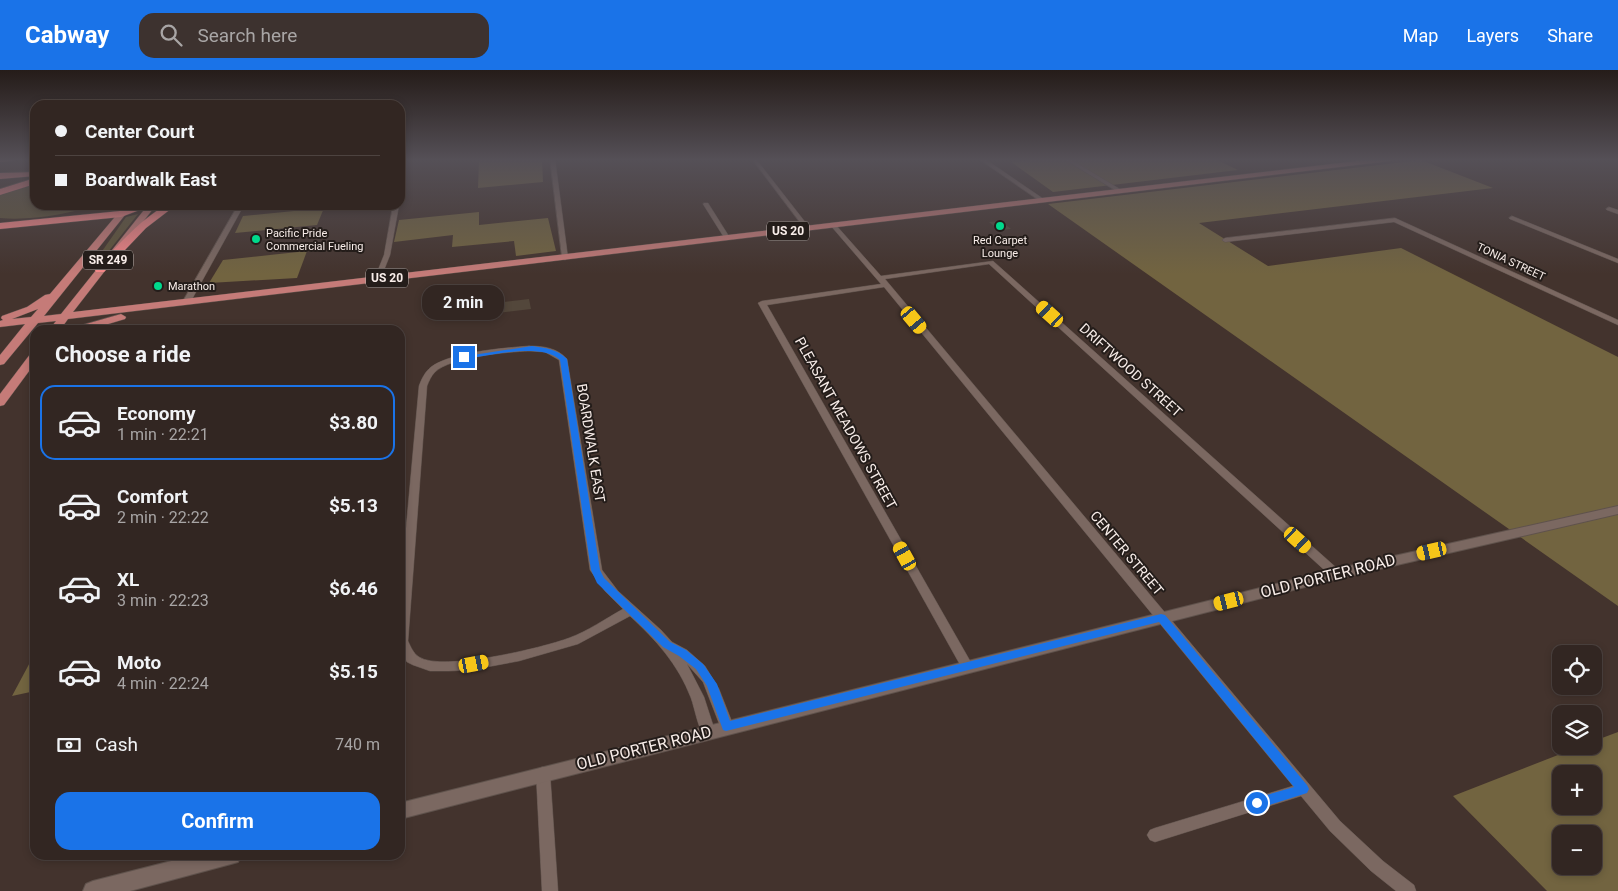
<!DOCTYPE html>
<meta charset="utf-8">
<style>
body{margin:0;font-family:Roboto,sans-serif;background:#3d322f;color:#f1f3f6;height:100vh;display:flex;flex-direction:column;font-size:19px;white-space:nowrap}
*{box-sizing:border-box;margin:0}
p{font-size:16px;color:#a8a5a5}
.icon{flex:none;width:28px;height:28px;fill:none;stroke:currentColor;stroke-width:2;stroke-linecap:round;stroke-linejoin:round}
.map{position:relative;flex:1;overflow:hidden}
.panel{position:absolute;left:30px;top:255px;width:375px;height:535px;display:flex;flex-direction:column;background:#322622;border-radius:15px;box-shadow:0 2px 8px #0003,0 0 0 1px #4d4340}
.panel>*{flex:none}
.hud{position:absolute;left:30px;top:30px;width:375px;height:110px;border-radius:15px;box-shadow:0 2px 8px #0003,0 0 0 1px #4d4340;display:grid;align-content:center;height:110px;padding:0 25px;background:#322622}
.fabs{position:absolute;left:1552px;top:575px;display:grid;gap:10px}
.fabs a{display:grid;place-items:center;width:50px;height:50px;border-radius:10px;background:#322622;box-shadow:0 2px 8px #0003,0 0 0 1px #4d4340;font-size:25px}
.end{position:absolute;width:22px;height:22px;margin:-11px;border:6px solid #1a73e8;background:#fff;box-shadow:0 0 0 2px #fff}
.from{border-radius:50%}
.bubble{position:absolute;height:35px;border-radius:15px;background:#322622;box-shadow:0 2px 8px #0003,0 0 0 1px #4d4340;font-size:16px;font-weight:700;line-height:35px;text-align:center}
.car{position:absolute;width:15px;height:30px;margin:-15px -8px;border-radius:6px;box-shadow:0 0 4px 1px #0007;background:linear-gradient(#f5c518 24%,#345 0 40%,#f5c518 0 76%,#345 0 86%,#f5c518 0)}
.hud b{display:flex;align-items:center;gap:18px;height:48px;font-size:19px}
.hud b+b{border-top:1px solid #4d4340}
.hud i{width:12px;height:12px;background:#f1f3f6}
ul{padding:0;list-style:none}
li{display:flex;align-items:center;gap:15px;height:75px;margin:0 10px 8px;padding:0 15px;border:2px solid transparent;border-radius:15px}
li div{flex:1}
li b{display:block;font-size:19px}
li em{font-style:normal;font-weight:700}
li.selected{border-color:#1a73e8}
li>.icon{width:45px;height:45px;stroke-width:1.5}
h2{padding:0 25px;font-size:22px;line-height:60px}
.pay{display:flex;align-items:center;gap:12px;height:55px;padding:0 25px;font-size:19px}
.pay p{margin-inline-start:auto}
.button{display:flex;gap:10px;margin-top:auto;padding:10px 25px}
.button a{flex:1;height:58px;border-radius:15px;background:#1a73e8;color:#fff;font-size:20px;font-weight:700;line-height:58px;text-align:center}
header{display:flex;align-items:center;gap:30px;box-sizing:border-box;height:70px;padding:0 25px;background:#1a73e8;color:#fff}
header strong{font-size:24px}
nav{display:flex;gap:28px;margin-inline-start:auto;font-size:18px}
.search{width:350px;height:45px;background:#3d322f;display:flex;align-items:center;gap:12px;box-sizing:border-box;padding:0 18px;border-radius:15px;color:#a8a5a5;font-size:19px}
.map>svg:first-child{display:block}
</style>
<header>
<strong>Cabway</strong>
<div class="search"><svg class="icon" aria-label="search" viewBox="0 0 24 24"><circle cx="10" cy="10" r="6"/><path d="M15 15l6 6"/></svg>Search here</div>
<nav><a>Map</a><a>Layers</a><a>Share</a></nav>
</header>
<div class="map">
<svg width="1618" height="821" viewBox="0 0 1618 821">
<rect width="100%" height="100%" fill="#43332d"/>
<!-- green -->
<g fill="#5f5439">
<path d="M35 113V135H101C68 143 34 151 0 148V125Z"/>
<polygon points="138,144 97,196 91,197 126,147"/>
</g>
<!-- forest -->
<g fill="#726440" fill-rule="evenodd">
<polygon points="479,89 542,89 543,112 478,118"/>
<polygon points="1048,89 1215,89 1238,100 1053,122 1011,92"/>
<polygon points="1421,90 1493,118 1199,153 1268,196 1401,178 1618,287 1618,536 1048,134"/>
<polygon points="324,138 317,155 235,163 243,146"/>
<polygon points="479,142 479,155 548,148 556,181 516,186 514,171 452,177 453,165 394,172 399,150"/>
<polygon points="307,181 297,208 209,213 223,190"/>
<polygon points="35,583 35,621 12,626"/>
<path d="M1618 662V821H1547L1453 726 1581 676H1594V671ZM1561 704H1594V736H1561ZM1561 764H1594V796H1561Z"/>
</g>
<!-- building -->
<g fill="#53473b">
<polygon points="1001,151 1011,159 999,160 989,152"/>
<polygon points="495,227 495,233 529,229 531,239 449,249 450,239 484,235 483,228"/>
</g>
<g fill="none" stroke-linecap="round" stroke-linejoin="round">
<!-- minor casing -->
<g stroke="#5f524c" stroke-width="1">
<g id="minor">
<polygon points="550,89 555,89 568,188 565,190 562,188"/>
<polygon points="752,89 756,89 809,157 809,159 805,159"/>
<polygon points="979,89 985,89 1045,130 1040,131"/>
<polygon points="1064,89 1070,89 1123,121 1118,122"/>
<polygon points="400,107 403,110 400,112"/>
<polygon points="704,133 708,133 730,168 729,169 725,169 703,134"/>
<polygon points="238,135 244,135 191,231 190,233 184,233 183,231"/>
<polygon points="393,135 399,135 390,185 384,200 387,214 383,216 379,214 378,200 384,185"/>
<polygon points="1609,137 1618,140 1618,144 1607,140 1606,139"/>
<polygon points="1512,146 1618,189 1618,193 1510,149 1509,148"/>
<polygon points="1395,148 1618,250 1618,255 1394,152 1225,172 1222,170 1225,168"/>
<polygon points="831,154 835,154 881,206 993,191 1340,501 1342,504 1340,507 1332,507 989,194 885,209 1340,751 1383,791 1414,815 1416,821 1396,821 1371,801 1330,761 1301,726 1155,772 1150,770 1147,765 1150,760 1155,758 1293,716 884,217 767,235 973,596 971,600 967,601 963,600 758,233 762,231 881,214 831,156"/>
<path d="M529 276C544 276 557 278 567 289L602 500 618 521 661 560 672 572 687 580 705 596 719 619 734 657 732 661 727 663 722 661 703 612 687 594 704 627 715 661 713 665 708 667 703 665C697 653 695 640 691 628 678 594 656 570 630 546L578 574 519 591 471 600 449 601H430L413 595 407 592 400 581V524L419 316C422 308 425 302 431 297 451 282 504 278 529 276ZM529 281 545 282 559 290 590 500 605 521 623 539C605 549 588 561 569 568 542 578 442 602 419 587 413 583 411 577 408 571L427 316C429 311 431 306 435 302 451 287 506 282 529 281Z"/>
<polygon points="543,697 548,699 550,703 558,821 542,821 536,703 538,699"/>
</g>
</g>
<!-- tertiary casing -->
<g stroke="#5f524c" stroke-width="2">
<g id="tertiary">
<polygon points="1618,436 1618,444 1336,509 400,749 400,733 1336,499"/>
<polygon points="195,785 241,785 238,792 231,794 130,821 83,821 86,814 93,811"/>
</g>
</g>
<!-- primary casing -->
<g stroke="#5f524c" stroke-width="1">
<g id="primary">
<path d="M1374 89H1394L1390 91 68 249 60 260H49L56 251 38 253 4 294 0 295V285L25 254 0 257V251L3 250 1 248 2 246 27 237 45 225 50 224 125 135H133L44 246 61 244 148 135H156L73 242ZM38 239 31 247 12 249Z"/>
<polygon points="121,244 126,247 125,249 88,260 71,260 72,258"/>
<polygon points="35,282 35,293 4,335 0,336 0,324 31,283"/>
</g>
</g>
<!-- motorway casing -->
<g stroke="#5f524c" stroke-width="1">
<g id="motorway">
<polygon points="0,89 16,89 12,91 0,92"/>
<polygon points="35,102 35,106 0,109 0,103"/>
<polygon points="35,108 35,114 0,125 0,119"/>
<polygon points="140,135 153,135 121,147 0,159 0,153 120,141"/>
<path d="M166 135H176L146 158 104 202H96L95 200 96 198C118 176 138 151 166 135Z"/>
</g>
</g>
<!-- minor -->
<use href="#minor" fill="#7b6861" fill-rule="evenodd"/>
<!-- tertiary -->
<use href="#tertiary" fill="#7b6861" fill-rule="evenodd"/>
<!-- primary -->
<use href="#primary" fill="#c57b78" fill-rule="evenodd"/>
<!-- motorway -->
<use href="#motorway" fill="#f78788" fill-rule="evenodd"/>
</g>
<!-- sky -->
<linearGradient id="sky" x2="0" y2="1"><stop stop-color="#251c19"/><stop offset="0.44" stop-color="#555057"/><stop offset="1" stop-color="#555057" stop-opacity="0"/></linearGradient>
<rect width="1618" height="204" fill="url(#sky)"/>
<!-- route -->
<path fill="#1a73e8" d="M532 276C545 278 557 279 567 289L600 500 604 508 670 572 686 580 703 594 717 614 730 651 1161 544 1165 545 1307 715 1309 719 1307 723 1257 739 1253 737 1251 733 1253 729 1294 717 1159 552 726 661 723 660 707 616 696 599 679 586 663 577 597 513 591 500 560 290C542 272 488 286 464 289L460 287Z"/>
<!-- markers -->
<g fill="#00d98c" stroke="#241d1a" stroke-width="2">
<circle cx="1000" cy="156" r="5"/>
<circle cx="256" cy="169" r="5"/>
<circle cx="158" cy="216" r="5"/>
</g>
<g text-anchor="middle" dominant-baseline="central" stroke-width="4" stroke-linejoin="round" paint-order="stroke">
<!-- far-poi labels -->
<g font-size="11" fill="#f8ede9" stroke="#241d1a" text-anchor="start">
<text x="266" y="163">Pacific Pride<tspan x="266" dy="13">Commercial Fueling</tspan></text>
<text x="1000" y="170" text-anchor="middle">Red Carpet<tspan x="1000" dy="13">Lounge</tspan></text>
<text x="168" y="216">Marathon</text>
</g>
<!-- far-street labels -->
<g font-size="11" fill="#f8ede9" stroke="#241d1a">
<text transform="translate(1511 192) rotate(25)">TONIA STREET</text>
</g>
<!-- shield labels -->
<g fill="#241d1a" stroke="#b8afab" stroke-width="1">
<rect x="767" y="151.5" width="42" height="19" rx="4"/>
<rect x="83" y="180.5" width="50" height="19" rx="4"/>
<rect x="366" y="198.5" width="42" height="19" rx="4"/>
</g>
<g font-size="12" font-weight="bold" fill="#f8ede9">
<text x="788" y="161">US 20</text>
<text x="108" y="190">SR 249</text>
<text x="387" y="208">US 20</text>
</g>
<!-- street labels -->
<g font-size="14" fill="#f8ede9" stroke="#241d1a">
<text transform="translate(1131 300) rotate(42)">DRIFTWOOD STREET</text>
<text transform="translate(846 353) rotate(61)">PLEASANT MEADOWS STREET</text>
<text transform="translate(591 373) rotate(81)">BOARDWALK EAST</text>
<text transform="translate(1127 483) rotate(50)">CENTER STREET</text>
</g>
<!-- near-street labels -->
<g font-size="16" fill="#f8ede9" stroke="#241d1a">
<text transform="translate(1328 506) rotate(-14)">OLD PORTER ROAD</text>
<text transform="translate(644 678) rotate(-14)">OLD PORTER ROAD</text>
</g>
</g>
</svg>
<div class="fabs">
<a><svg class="icon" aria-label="locate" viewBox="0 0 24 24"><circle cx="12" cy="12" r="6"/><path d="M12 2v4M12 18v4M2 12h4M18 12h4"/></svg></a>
<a><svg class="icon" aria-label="layers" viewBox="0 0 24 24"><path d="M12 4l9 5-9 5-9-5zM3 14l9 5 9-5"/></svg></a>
<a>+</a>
<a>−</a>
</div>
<i class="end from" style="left:1257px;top:733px"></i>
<i class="end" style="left:464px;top:287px"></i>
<div class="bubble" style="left:422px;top:215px;width:82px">2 min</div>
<i class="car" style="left:1050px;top:244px;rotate:312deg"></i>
<i class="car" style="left:914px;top:250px;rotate:140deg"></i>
<i class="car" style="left:1298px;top:470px;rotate:132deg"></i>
<i class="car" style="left:1432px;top:481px;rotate:257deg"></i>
<i class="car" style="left:905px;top:486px;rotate:331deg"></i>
<i class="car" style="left:1229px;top:531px;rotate:256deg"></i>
<i class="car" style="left:474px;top:594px;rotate:79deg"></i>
<div class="hud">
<b><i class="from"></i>Center Court</b>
<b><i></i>Boardwalk East</b>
</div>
<section class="panel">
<h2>Choose a ride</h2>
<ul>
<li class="selected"><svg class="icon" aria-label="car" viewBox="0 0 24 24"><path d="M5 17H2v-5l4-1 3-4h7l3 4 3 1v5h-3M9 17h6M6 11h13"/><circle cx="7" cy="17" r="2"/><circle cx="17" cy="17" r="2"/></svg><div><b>Economy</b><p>1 min · 22:21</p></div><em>$3.80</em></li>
<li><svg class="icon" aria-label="car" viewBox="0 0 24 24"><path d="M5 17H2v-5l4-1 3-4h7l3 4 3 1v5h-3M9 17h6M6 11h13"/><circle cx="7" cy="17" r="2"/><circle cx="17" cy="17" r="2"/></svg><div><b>Comfort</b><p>2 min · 22:22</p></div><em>$5.13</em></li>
<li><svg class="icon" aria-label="car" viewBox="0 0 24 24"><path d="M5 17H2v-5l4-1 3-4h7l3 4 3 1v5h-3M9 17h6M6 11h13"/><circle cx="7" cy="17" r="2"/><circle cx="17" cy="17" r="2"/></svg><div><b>XL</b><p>3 min · 22:23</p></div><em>$6.46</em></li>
<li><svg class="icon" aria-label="car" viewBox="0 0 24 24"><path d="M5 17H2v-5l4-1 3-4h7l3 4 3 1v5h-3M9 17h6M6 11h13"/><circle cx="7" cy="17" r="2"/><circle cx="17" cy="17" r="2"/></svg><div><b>Moto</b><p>4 min · 22:24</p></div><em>$5.15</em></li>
</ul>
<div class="pay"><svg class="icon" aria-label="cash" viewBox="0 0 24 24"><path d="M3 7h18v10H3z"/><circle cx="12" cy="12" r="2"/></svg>Cash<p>740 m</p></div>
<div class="button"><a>Confirm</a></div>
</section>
</div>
